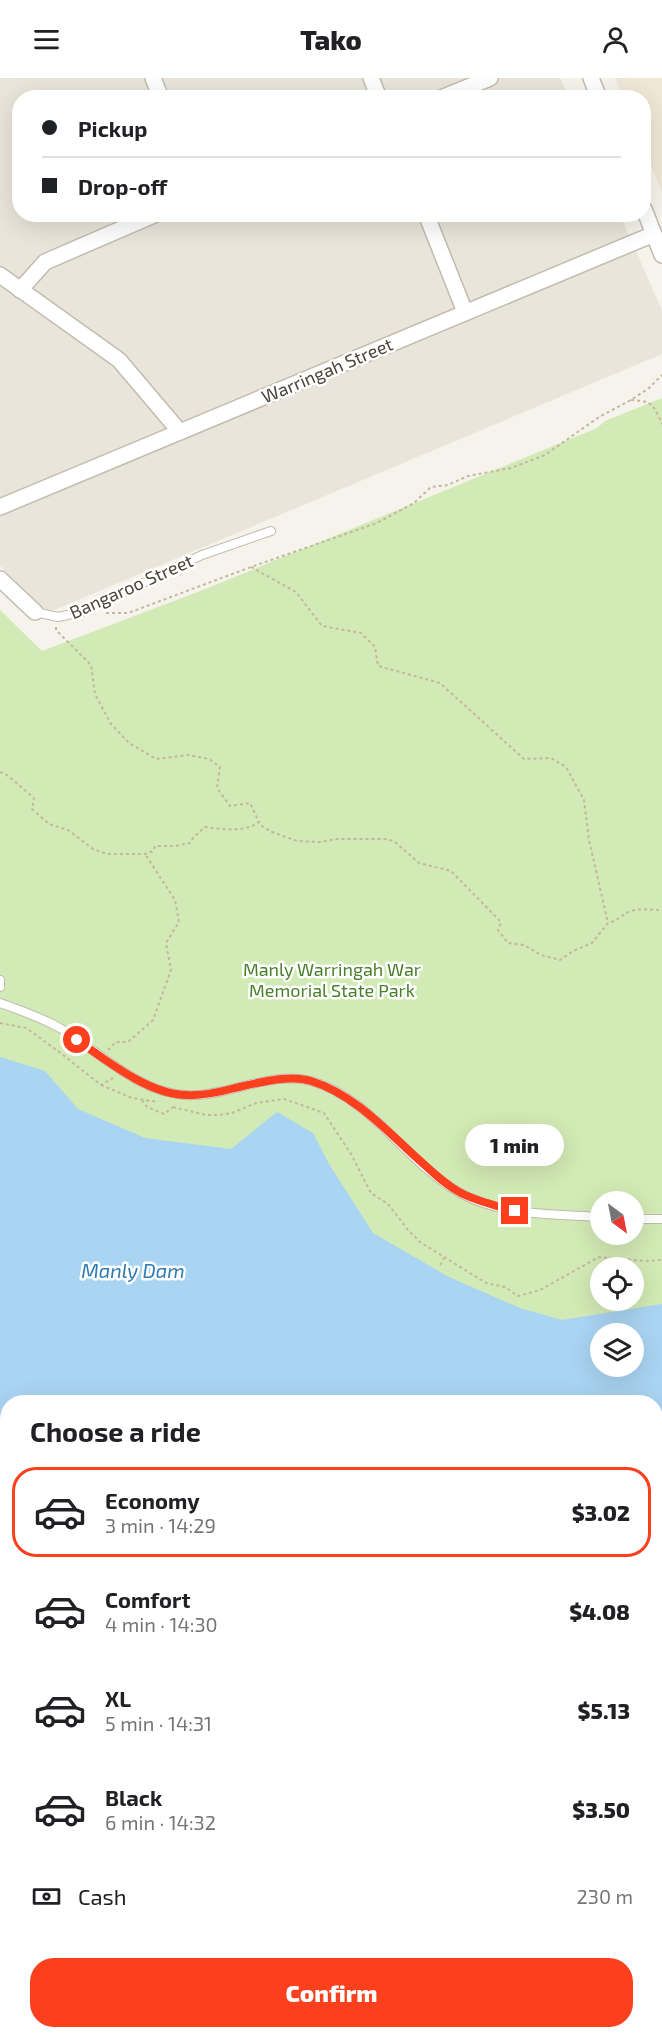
<!DOCTYPE html>
<meta charset="utf-8">
<style>
body{margin:0;font-family:"Exo 2",sans-serif;background:#f6f6f6;color:#202124;height:100vh;display:flex;flex-direction:column;font-size:22px;white-space:nowrap}
*{box-sizing:border-box;margin:0}
p{font-size:20px;color:#757577}
.icon{flex:none;width:33px;height:33px;fill:none;stroke:currentColor;stroke-width:2;stroke-linecap:round;stroke-linejoin:round}
.map{position:relative;flex:1;overflow:hidden}
.side{position:absolute;left:0px;top:1317px;width:663px;height:644px;display:flex;flex-direction:column;background:#fff;border-radius:24px 24px 0 0;box-shadow:0 6px 24px #0002}
.side>*{flex:none}
.hud{position:absolute;left:12px;top:12px;width:639px;height:132px;border-radius:24px;box-shadow:0 6px 24px #0002;display:grid;align-content:center;height:132px;padding:0 30px;background:#fff}
.needle{width:39px;rotate:148deg}
.buttons{position:absolute;left:590px;top:1113px;display:grid;gap:12px}
.buttons a{display:grid;place-items:center;width:54px;height:54px;border-radius:50%;background:#fff;box-shadow:0 6px 24px #0002;font-size:30px}
.end{position:absolute;width:27px;height:27px;margin:-14px;border:8px solid #fc3f1d;background:#fff;box-shadow:0 0 0 3px #fff}
.from{border-radius:50%}
.bubble{position:absolute;height:42px;border-radius:21px;background:#fff;box-shadow:0 6px 24px #0002;font-size:20px;font-weight:800;line-height:42px;text-align:center}
.hud b{display:flex;align-items:center;gap:21px;height:57px;font-size:22px}
.hud b+b{border-top:2px solid #e0e0e0}
.hud i{width:15px;height:15px;background:#202124}
ul{padding:0;list-style:none}
li{display:flex;align-items:center;gap:18px;height:90px;margin:0 12px 9px;padding:0 18px;border:3px solid transparent;border-radius:24px}
li div{flex:1}
li b{display:block;font-size:22px}
li em{font-style:normal;font-weight:800}
li.active{border-color:#fc3f1d}
li>.icon{width:54px;height:54px;stroke-width:1.5}
h2{padding:0 30px;font-size:27px;line-height:72px}
.pay{display:flex;align-items:center;gap:15px;height:66px;padding:0 30px;font-size:22px}
.pay p{margin-inline-start:auto}
.primary-button{display:flex;gap:12px;margin-top:auto;padding:12px 30px}
.primary-button a{flex:1;height:69px;border-radius:24px;background:#fc3f1d;color:#fff;font-size:24px;font-weight:800;line-height:69px;text-align:center}
header{display:flex;justify-content:space-between;align-items:center;height:78px;padding:0 30px;background:#fff;font-size:27px;font-weight:800}
.map>svg:first-child{display:block}
</style>
<header><svg class="icon" aria-label="menu" viewBox="0 0 24 24"><path d="M4 6h16M4 12h16M4 18h16"/></svg>Tako<svg class="icon" aria-label="person" viewBox="0 0 24 24"><circle cx="12" cy="8" r="4"/><path d="M4 21q1-7 8-7t8 7"/></svg></header>
<div class="map">
<svg width="662" height="1960" viewBox="0 0 662 1960">
<rect width="100%" height="100%" fill="#f6f3ec"/>
<!-- residential -->
<polygon fill="#eae5da" points="0,0 560,0 569,19 20,20 20,136 620,137 662,232 662,276 47,535 0,488"/>
<!-- education -->
<polygon fill="#efe8d6" points="615,0 662,0 662,115 644,70 644,20 623,19"/>
<!-- green -->
<path fill="#d2eab5" fill-rule="evenodd" d="M662 320V1960H0V532L42 573 203 512 597 350 605 343ZM600 1124H633V1156H600ZM600 1190H633V1222H600ZM600 1256H633V1288H600ZM8 1324H656V1953H8Z"/>
<!-- water -->
<path fill="#a9d4f2" fill-rule="evenodd" d="M0 979 45 993 78 1031 145 1060 231 1071 277 1034 313 1055 329 1086 373 1155 449 1199 520 1230 562 1242 662 1226V1913L656 1910V1324H8L7 1420 0 1418ZM600 1256H633V1288H600Z"/>
<g fill="none" stroke-linecap="round" stroke-linejoin="round">
<!-- lane casing -->
<g stroke="#c2bbae" stroke-width="10">
<g id="lane">
<polyline points="35,534 58,539 82,534 202,477 271,453"/>
<polyline points="0,902 0,909"/>
<path d="M0 925C20 932 40 939 58 949 98 972 137 1014 185 1017 225 1020 271 992 311 1003 372 1020 408 1087 462 1116 504 1138 555 1136 600 1139"/>
<polyline points="633,1141 662,1141"/>
</g>
</g>
<!-- street casing -->
<g stroke="#c2bbae" stroke-width="18">
<g id="street">
<polyline points="153,0 161,20"/>
<polyline points="371,0 379,20"/>
<polyline points="591,0 599,20"/>
<polyline points="441,20 490,0"/>
<polyline points="644,131 662,177"/>
<polyline points="426,136 465,234"/>
<polyline points="0,197 119,282 180,354"/>
<polyline points="20,212 45,184 156,136"/>
<polyline points="0,429 654,156"/>
<polyline points="0,501 35,534"/>
</g>
</g>
<!-- path -->
<g stroke="#c4b79f" stroke-width="2" stroke-dasharray="3 3" stroke-linecap="butt">
<path d="M631 322C654 323 653 327 662 346"/>
<polyline points="251,489 296,514 322,548 361,555 375,569 378,588 440,605 524,681 551,680 566,689 584,722 589,762 608,845"/>
<polyline points="106,535 128,535 251,489 377,445 414,425 431,409 448,407 468,398 511,390 545,377 599,339 631,322 649,310 662,297"/>
<polyline points="56,549 56,552 91,587 95,616 111,646 129,665 156,681 189,677 209,681 220,689 217,710 230,728 250,725 259,744"/>
<path d="M0 694 7 697 34 720 32 731 49 746 68 752 93 771 107 776H145L153 773 155 768H175L190 765 193 760 205 749C223 751 243 755 259 744L262 748 272 754 297 763 320 764 337 761H387L395 764 419 785 451 793 501 844 498 852 508 865 524 867 541 877 560 882 573 873 592 865 608 845C618 843 622 836 631 833 640 830 652 832 662 832"/>
<polyline points="0,945 26,950 58,973 101,1007 113,1000"/>
<polyline points="108,972 116,964 128,964 153,942 171,892 166,865 179,844 175,822 145,776"/>
<polyline points="101,1007 132,1020 158,1024"/>
<polyline points="142,1022 147,1029 164,1036 173,1029"/>
<polyline points="173,1029 206,1037 219,1037 232,1035 256,1025 284,1021 324,1035 351,1076 371,1115 388,1126 408,1152 420,1164 486,1205 505,1209 518,1218 540,1212 599,1179 645,1183 662,1182"/>
<polyline points="440,1187 444,1180"/>
<polyline points="0,1601 8,1601"/>
<polyline points="656,1920 662,1923"/>
<polyline points="573,1960 577,1953"/>
</g>
<!-- lane -->
<use href="#lane" stroke="#fff" stroke-width="8"/>
<!-- street -->
<use href="#street" stroke="#fff" stroke-width="15"/>
</g>
<g fill="none" stroke-linecap="round" stroke-linejoin="round">
<!-- route -->
<path stroke="#fc3f1d" stroke-width="8" d="M77 962C107 983 148 1016 186 1017 201 1018 220 1014 235 1010 258 1005 288 996 311 1003 357 1017 391 1058 427 1089 438 1099 450 1110 463 1116 479 1124 498 1128 515 1133"/>
</g>
<g text-anchor="middle" dominant-baseline="central" stroke-width="5" stroke-linejoin="round" paint-order="stroke">
<!-- street labels -->
<g font-size="18" fill="#4b4439" stroke="#fff">
<text transform="translate(327 292) rotate(-23)">Warringah Street</text>
<text transform="translate(131 508) rotate(-24)">Bangaroo Street</text>
</g>
<!-- park labels -->
<g font-size="18" fill="#4a7f2a" stroke="#fff">
<text x="332" y="891">Manly Warringah War<tspan x="332" dy="21">Memorial State Park</tspan></text>
</g>
<!-- water labels -->
<g font-size="20" font-style="italic" fill="#2e7ab2" stroke="#fff">
<text x="133" y="1192">Manly Dam</text>
</g>
</g>
</svg>
<div class="buttons">
<a><svg class="needle" viewBox="-14 -14 28 28"><path d="M0-13l5 13h-10z" fill="#e53935"/><path d="M0 13l5-13h-10z" fill="#757577"/></svg></a>
<a><svg class="icon" aria-label="locate" viewBox="0 0 24 24"><circle cx="12" cy="12" r="6"/><path d="M12 2v4M12 18v4M2 12h4M18 12h4"/></svg></a>
<a><svg class="icon" aria-label="layers" viewBox="0 0 24 24"><path d="M12 4l9 5-9 5-9-5zM3 14l9 5 9-5"/></svg></a>
</div>
<i class="end from" style="left:77px;top:962px"></i>
<i class="end" style="left:515px;top:1133px"></i>
<div class="bubble" style="left:465px;top:1046px;width:99px">1 min</div>
<div class="hud">
<b><i class="from"></i>Pickup</b>
<b><i></i>Drop-off</b>
</div>
<section class="side">
<h2>Choose a ride</h2>
<ul>
<li class="active"><svg class="icon" aria-label="car" viewBox="0 0 24 24"><path d="M5 17H2v-5l4-1 3-4h7l3 4 3 1v5h-3M9 17h6M6 11h13"/><circle cx="7" cy="17" r="2"/><circle cx="17" cy="17" r="2"/></svg><div><b>Economy</b><p>3 min · 14:29</p></div><em>$3.02</em></li>
<li><svg class="icon" aria-label="car" viewBox="0 0 24 24"><path d="M5 17H2v-5l4-1 3-4h7l3 4 3 1v5h-3M9 17h6M6 11h13"/><circle cx="7" cy="17" r="2"/><circle cx="17" cy="17" r="2"/></svg><div><b>Comfort</b><p>4 min · 14:30</p></div><em>$4.08</em></li>
<li><svg class="icon" aria-label="car" viewBox="0 0 24 24"><path d="M5 17H2v-5l4-1 3-4h7l3 4 3 1v5h-3M9 17h6M6 11h13"/><circle cx="7" cy="17" r="2"/><circle cx="17" cy="17" r="2"/></svg><div><b>XL</b><p>5 min · 14:31</p></div><em>$5.13</em></li>
<li><svg class="icon" aria-label="car" viewBox="0 0 24 24"><path d="M5 17H2v-5l4-1 3-4h7l3 4 3 1v5h-3M9 17h6M6 11h13"/><circle cx="7" cy="17" r="2"/><circle cx="17" cy="17" r="2"/></svg><div><b>Black</b><p>6 min · 14:32</p></div><em>$3.50</em></li>
</ul>
<div class="pay"><svg class="icon" aria-label="cash" viewBox="0 0 24 24"><path d="M3 7h18v10H3z"/><circle cx="12" cy="12" r="2"/></svg>Cash<p>230 m</p></div>
<div class="primary-button"><a>Confirm</a></div>
</section>
</div>
